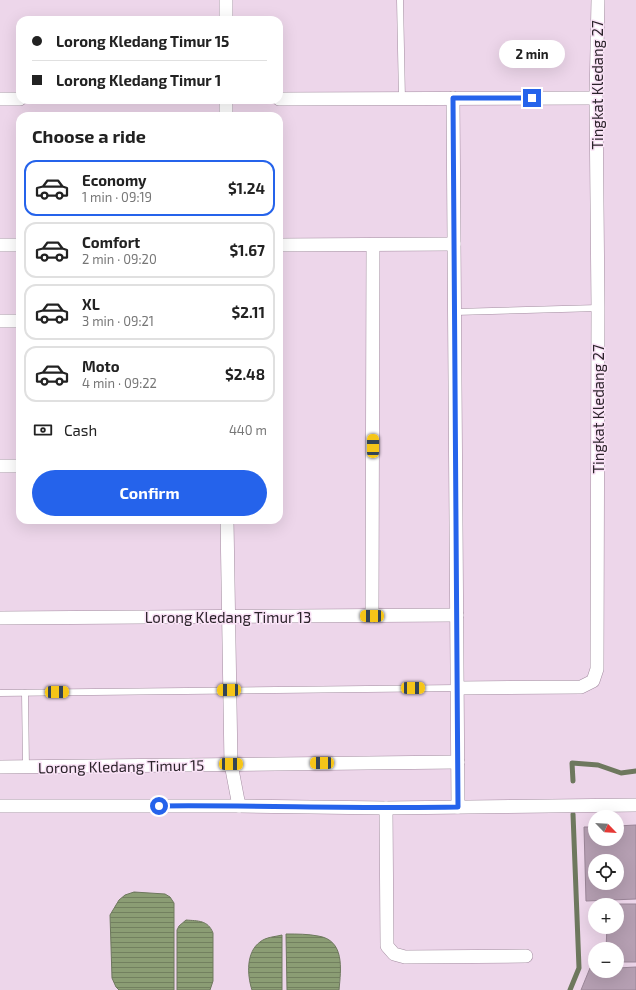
<!DOCTYPE html>
<meta charset="utf-8">
<style>
body{margin:0;font-family:"Exo 2",sans-serif;background:#f2f2f2;color:#222;height:100vh;display:flex;flex-direction:column;font-size:15px;white-space:nowrap}
*{box-sizing:border-box;margin:0}
p{font-size:13px;color:#767676}
.icon{flex:none;width:22px;height:22px;fill:none;stroke:currentColor;stroke-width:2;stroke-linecap:round;stroke-linejoin:round}
.map{position:relative;flex:1;overflow:hidden}
.side{position:absolute;left:16px;top:112px;width:267px;height:412px;display:flex;flex-direction:column;background:#fff;border-radius:12px;box-shadow:0 4px 16px #0002}
.side>*{flex:none}
.banner{position:absolute;left:16px;top:16px;width:267px;height:88px;border-radius:12px;box-shadow:0 4px 16px #0002;display:grid;align-content:center;height:88px;padding:0 16px;background:#fff}
.needle{width:26px;rotate:115deg}
.controls{position:absolute;left:588px;top:810px;display:grid;gap:8px}
.controls a{display:grid;place-items:center;width:36px;height:36px;border-radius:50%;background:#fff;box-shadow:0 4px 16px #0002;font-size:20px}
.end{position:absolute;width:18px;height:18px;margin:-9px;border:5px solid #2563eb;background:#fff;box-shadow:0 0 0 2px #fff}
.from{border-radius:50%}
.bubble{position:absolute;height:28px;border-radius:14px;background:#fff;box-shadow:0 4px 16px #0002;font-size:13px;font-weight:700;line-height:28px;text-align:center}
.car{position:absolute;width:12px;height:24px;margin:-12px -6px;border-radius:5px;box-shadow:0 0 3px 1px #0007;background:linear-gradient(#f5c518 24%,#345 0 40%,#f5c518 0 76%,#345 0 86%,#f5c518 0)}
.banner b{display:flex;align-items:center;gap:14px;height:38px;font-size:15px}
.banner b+b{border-top:1px solid #e0e0e0}
.banner i{width:10px;height:10px;background:#222}
ul{padding:0;list-style:none}
li{display:flex;align-items:center;gap:12px;height:56px;margin:0 8px 6px;padding:0 8px;border:2px solid #e0e0e0;border-radius:12px}
li div{flex:1}
li b{display:block;font-size:15px}
li em{font-style:normal;font-weight:700}
li.on{border-color:#2563eb}
li>.icon{width:36px;height:36px;stroke-width:1.5}
h2{padding:0 16px;font-size:18px;line-height:48px}
.pay{display:flex;align-items:center;gap:10px;height:44px;padding:0 16px;font-size:15px}
.pay p{margin-inline-start:auto}
.button{display:flex;gap:8px;margin-top:auto;padding:8px 16px}
.button a{flex:1;height:46px;border-radius:24px;background:#2563eb;color:#fff;font-size:16px;font-weight:700;line-height:46px;text-align:center}
.map>svg:first-child{display:block}
</style>
<div class="map">
<svg width="636" height="990" viewBox="0 0 636 990">
<defs>
<pattern id="water-rules" width="6" height="5" patternUnits="userSpaceOnUse"><rect width="6" height="5" fill="#8b9d74"/><path d="M0 2.5h6" fill="none" stroke="#72805f"/></pattern>
</defs>
<rect width="100%" height="100%" fill="#edd6ea"/>
<!-- water -->
<g fill="url(#water-rules)" stroke="#6e785e">
<polygon points="134,892 165,894 170,897 174,903 174,990 119,990 116,987 112,978 110,915 119,900 125,895"/>
<path d="M186 920C198 921 208 920 213 933V981L210 990H177V930L179 926Z"/>
<path d="M286 934C297 934 308 934 318 936 345 940 341 969 339 990H287Z"/>
<path d="M282 935V990H252C247 975 246 952 260 942 266 937 274 937 282 935Z"/>
</g>
<g fill="none" stroke-linecap="round" stroke-linejoin="round">
<!-- stream -->
<g stroke="#6e785e" stroke-width="5">
<polyline points="573,781 572,763 598,765 621,773 636,771"/>
<polyline points="570,990 579,968 573,814"/>
</g>
</g>
<!-- building -->
<g fill="#b59fb2" stroke="#9b8698" fill-rule="evenodd">
<path d="M636 825V899L586 901 584 827H595V839H617V826ZM595 861H617V883H595Z"/>
<polygon points="607,904 636,904 636,962 617,962 617,949 606,949 607,927 617,927 617,905"/>
<polygon points="636,967 636,990 581,990 590,968 595,968 595,971 617,971 617,968"/>
</g>
<g fill="none" stroke-linecap="round" stroke-linejoin="round">
<!-- lane casing -->
<g stroke="#a38da0" stroke-width="7">
<g id="lane">
<polyline points="400,0 402,99"/>
<polyline points="455,312 598,308"/>
<polyline points="0,693 458,688"/>
<polyline points="25,693 26,767"/>
</g>
</g>
<!-- street casing -->
<g stroke="#a38da0" stroke-width="14">
<g id="street">
<polyline points="226,20 226,0"/>
<polyline points="453,98 458,807"/>
<polyline points="0,99 20,99"/>
<polyline points="279,99 596,98"/>
<polyline points="226,100 226,116"/>
<polyline points="0,245 20,245"/>
<polyline points="279,245 454,244"/>
<polyline points="0,321 20,321"/>
<polyline points="0,466 20,466"/>
<polyline points="227,520 231,764 239,806"/>
<polyline points="372,616 373,245"/>
<polyline points="0,618 457,615"/>
<polyline points="458,688 581,687 593,681 597,669 598,308 596,98 598,0"/>
<polyline points="0,767 458,762"/>
<polyline points="0,806 239,806 386,808 636,805"/>
<polyline points="386,808 387,946 394,954 405,957 526,956"/>
</g>
</g>
<!-- lane -->
<use href="#lane" stroke="#fff" stroke-width="6"/>
<!-- street -->
<use href="#street" stroke="#fff" stroke-width="13"/>
</g>
<g fill="none" stroke-linecap="round" stroke-linejoin="round">
<!-- route -->
<path stroke="#2563eb" stroke-width="5" d="M159 806C259 805 359 809 458 807L453 98H532"/>
</g>
<g text-anchor="middle" dominant-baseline="central" stroke-width="3" stroke-linejoin="round" paint-order="stroke">
<!-- street labels -->
<g font-size="15" fill="#2b232a" stroke="#fae3f7">
<text transform="translate(597 85) rotate(-90)">Tingkat Kledang 27</text>
<text transform="translate(598 409) rotate(-90)">Tingkat Kledang 27</text>
<text x="228" y="617">Lorong Kledang Timur 13</text>
<text transform="translate(121 766) rotate(-1)">Lorong Kledang Timur 15</text>
</g>
</g>
</svg>
<div class="controls">
<a><svg class="needle" viewBox="-14 -14 28 28"><path d="M0-13l5 13h-10z" fill="#e53935"/><path d="M0 13l5-13h-10z" fill="#767676"/></svg></a>
<a><svg class="icon" aria-label="locate" viewBox="0 0 24 24"><circle cx="12" cy="12" r="6"/><path d="M12 2v4M12 18v4M2 12h4M18 12h4"/></svg></a>
<a>+</a>
<a>−</a>
</div>
<i class="end from" style="left:159px;top:806px"></i>
<i class="end" style="left:532px;top:98px"></i>
<div class="bubble" style="left:499px;top:40px;width:66px">2 min</div>
<i class="car" style="left:373px;top:446px;rotate:0deg"></i>
<i class="car" style="left:372px;top:616px;rotate:270deg"></i>
<i class="car" style="left:413px;top:688px;rotate:90deg"></i>
<i class="car" style="left:229px;top:690px;rotate:269deg"></i>
<i class="car" style="left:57px;top:692px;rotate:89deg"></i>
<i class="car" style="left:322px;top:763px;rotate:270deg"></i>
<i class="car" style="left:231px;top:764px;rotate:90deg"></i>
<div class="banner">
<b><i class="from"></i>Lorong Kledang Timur 15</b>
<b><i></i>Lorong Kledang Timur 1</b>
</div>
<section class="side">
<h2>Choose a ride</h2>
<ul>
<li class="on"><svg class="icon" aria-label="car" viewBox="0 0 24 24"><path d="M5 17H2v-5l4-1 3-4h7l3 4 3 1v5h-3M9 17h6M6 11h13"/><circle cx="7" cy="17" r="2"/><circle cx="17" cy="17" r="2"/></svg><div><b>Economy</b><p>1 min · 09:19</p></div><em>$1.24</em></li>
<li><svg class="icon" aria-label="car" viewBox="0 0 24 24"><path d="M5 17H2v-5l4-1 3-4h7l3 4 3 1v5h-3M9 17h6M6 11h13"/><circle cx="7" cy="17" r="2"/><circle cx="17" cy="17" r="2"/></svg><div><b>Comfort</b><p>2 min · 09:20</p></div><em>$1.67</em></li>
<li><svg class="icon" aria-label="car" viewBox="0 0 24 24"><path d="M5 17H2v-5l4-1 3-4h7l3 4 3 1v5h-3M9 17h6M6 11h13"/><circle cx="7" cy="17" r="2"/><circle cx="17" cy="17" r="2"/></svg><div><b>XL</b><p>3 min · 09:21</p></div><em>$2.11</em></li>
<li><svg class="icon" aria-label="car" viewBox="0 0 24 24"><path d="M5 17H2v-5l4-1 3-4h7l3 4 3 1v5h-3M9 17h6M6 11h13"/><circle cx="7" cy="17" r="2"/><circle cx="17" cy="17" r="2"/></svg><div><b>Moto</b><p>4 min · 09:22</p></div><em>$2.48</em></li>
</ul>
<div class="pay"><svg class="icon" aria-label="cash" viewBox="0 0 24 24"><path d="M3 7h18v10H3z"/><circle cx="12" cy="12" r="2"/></svg>Cash<p>440 m</p></div>
<div class="button"><a>Confirm</a></div>
</section>
</div>
